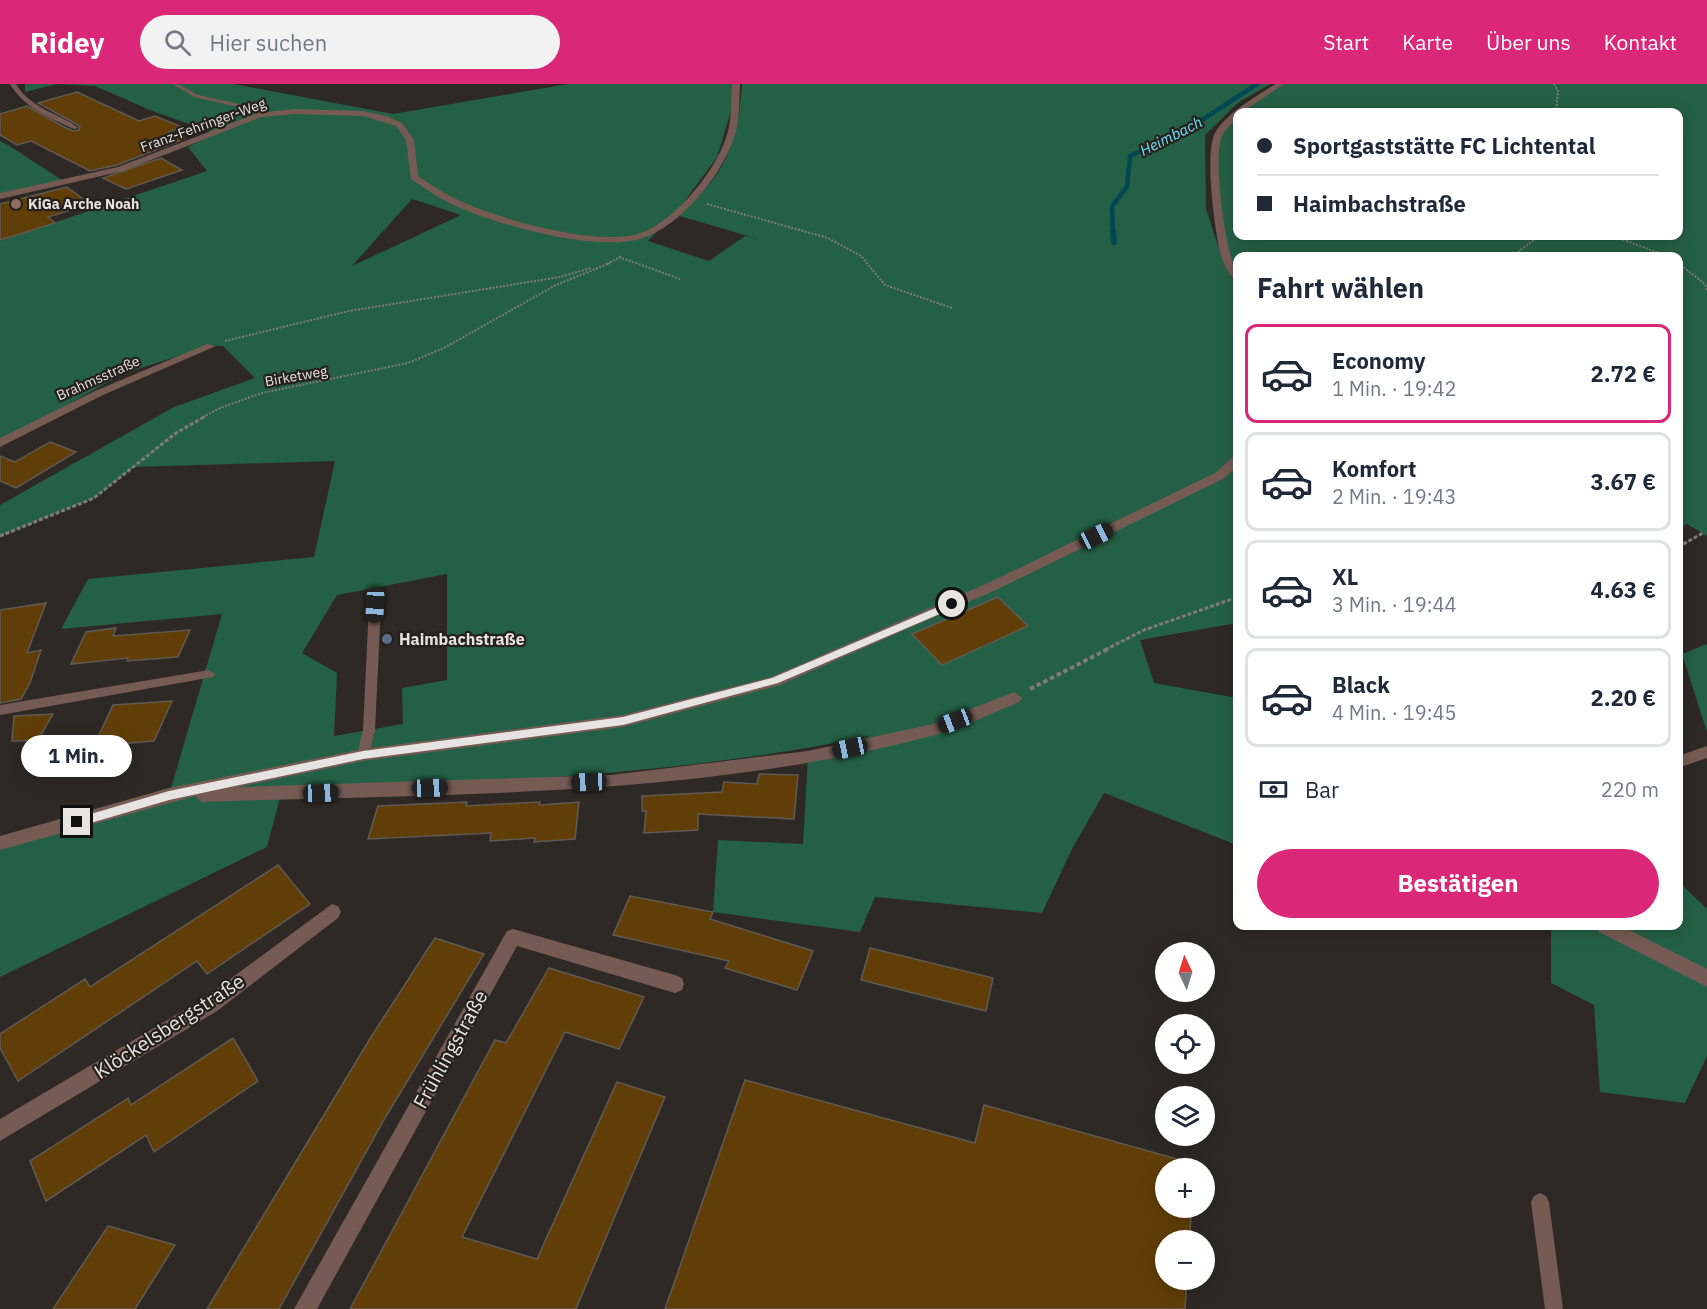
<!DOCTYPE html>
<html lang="de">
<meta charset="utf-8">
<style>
body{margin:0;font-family:"IBM Plex Sans",sans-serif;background:#f2f2f3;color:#1f2937;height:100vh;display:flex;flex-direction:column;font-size:22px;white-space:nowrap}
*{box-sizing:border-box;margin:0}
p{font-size:20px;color:#747a83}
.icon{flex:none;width:33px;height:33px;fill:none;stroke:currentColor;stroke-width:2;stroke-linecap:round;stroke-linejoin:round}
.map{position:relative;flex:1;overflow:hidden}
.sheet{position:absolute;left:1233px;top:168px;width:450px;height:678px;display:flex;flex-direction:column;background:#fff;border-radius:12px;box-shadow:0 3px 15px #0003}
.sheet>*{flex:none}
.guide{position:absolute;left:1233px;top:24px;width:450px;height:132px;border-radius:12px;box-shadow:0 3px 15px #0003;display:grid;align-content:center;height:132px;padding:0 24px;background:#fff}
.needle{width:39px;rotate:356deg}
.buttons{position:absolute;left:1155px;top:858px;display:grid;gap:12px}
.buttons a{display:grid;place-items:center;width:60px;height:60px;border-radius:50%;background:#fff;box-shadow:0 3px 15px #0003;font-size:30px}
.end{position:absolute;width:27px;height:27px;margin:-14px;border:8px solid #e6e3e0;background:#111;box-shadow:0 0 0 3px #111}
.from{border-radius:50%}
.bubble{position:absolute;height:42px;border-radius:21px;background:#fff;box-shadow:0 3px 15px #0003;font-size:20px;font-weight:800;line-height:42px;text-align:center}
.car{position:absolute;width:18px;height:36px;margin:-18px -9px;border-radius:8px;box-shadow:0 0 4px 2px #0007;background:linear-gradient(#222 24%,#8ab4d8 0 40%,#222 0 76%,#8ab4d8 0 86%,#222 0)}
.guide b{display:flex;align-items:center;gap:21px;height:57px;font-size:22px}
.guide b+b{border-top:2px solid #e0e1e3}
.guide i{width:15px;height:15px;background:#1f2937}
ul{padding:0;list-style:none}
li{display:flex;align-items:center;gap:18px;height:99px;margin:0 12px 9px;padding:0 12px;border:3px solid #e0e1e3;border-radius:12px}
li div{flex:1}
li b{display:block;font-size:22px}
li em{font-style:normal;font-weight:800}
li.selected{border-color:#db2777}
li>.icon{width:54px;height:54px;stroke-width:1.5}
h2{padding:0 24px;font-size:27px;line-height:72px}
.pay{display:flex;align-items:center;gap:15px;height:66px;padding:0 24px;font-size:22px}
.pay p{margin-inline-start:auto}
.primary-button{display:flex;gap:12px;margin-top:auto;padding:12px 24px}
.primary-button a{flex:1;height:69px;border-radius:36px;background:#db2777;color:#fff;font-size:24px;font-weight:800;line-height:69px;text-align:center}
header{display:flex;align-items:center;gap:36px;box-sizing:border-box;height:84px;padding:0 30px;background:#db2777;color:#fff}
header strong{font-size:28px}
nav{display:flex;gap:33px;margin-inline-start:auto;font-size:21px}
.search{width:420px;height:54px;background:#f2f2f3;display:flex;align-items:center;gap:15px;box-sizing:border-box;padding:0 21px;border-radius:33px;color:#747a83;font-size:22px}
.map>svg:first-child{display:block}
</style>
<header>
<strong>Ridey</strong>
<div class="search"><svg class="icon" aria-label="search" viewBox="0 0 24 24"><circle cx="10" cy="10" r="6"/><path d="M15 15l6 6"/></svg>Hier suchen</div>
<nav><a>Start</a><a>Karte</a><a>Über uns</a><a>Kontakt</a></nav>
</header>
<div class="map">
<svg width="1707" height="1225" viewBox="0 0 1707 1225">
<rect width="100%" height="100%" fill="#2e2925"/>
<!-- green -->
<g fill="#246045" fill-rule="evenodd">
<path d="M25 0H234L393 30 568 0H734L731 27 717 73 676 129C726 96 738 57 742 0H1271L1239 18 1205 51 1206 125 1224 180 1237 203V539L1140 556 1154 599 1237 614V761L1104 709 1072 765 1042 829 875 813 860 848 713 828 718 756 803 760 808 673 873 651C679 693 478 697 281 710L267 763 0 893V759L169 711 222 530 61 545 88 495 314 473 335 377 134 383 94 414 0 452V421L174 323 255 294 223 262H210L122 290 0 359V157L207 87 188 63 214 49 150 26 95 2 57 0 25 8ZM412 115 461 131 352 182ZM673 130 758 155 745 152 709 177 648 157ZM447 490V596L402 604 403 640 334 652 337 589 302 569 337 511Z"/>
<path d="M1284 0H1707V452L1687 440 1679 444 1678 172H1238L1237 191C1224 159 1208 85 1221 53 1224 45 1232 37 1237 30L1238 152H1678V28H1239L1274 3Z"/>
<polygon points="0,57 8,61 65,98 0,112"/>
<polygon points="1707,560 1707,648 1682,570"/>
<polygon points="1679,798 1707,825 1707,972 1685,1019 1600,1008 1594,921 1551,899 1551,842 1678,842"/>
</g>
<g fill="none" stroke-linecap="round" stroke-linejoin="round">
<!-- stream-far1 -->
<polyline stroke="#004853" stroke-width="4.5" points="1113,148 1112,122 1127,103 1130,72 1182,49 1257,0"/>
<!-- stream -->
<polyline stroke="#004853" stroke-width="6" points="1113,147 1114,158"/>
</g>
<!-- building -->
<g fill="#613e07" stroke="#5f5a54" stroke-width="1.5">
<polygon points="77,8 139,37 155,32 182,43 169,48 184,55 117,81 90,87 31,57 17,61 0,51 0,30 27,22 64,43 73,47 79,46 80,42 38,19"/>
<polygon points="161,74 182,86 126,105 103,94"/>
<polygon points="67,103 90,120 48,133 55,139 0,156 0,120"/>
<polygon points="50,358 76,368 16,404 0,397 0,372 15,378"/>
<polygon points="998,513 1028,542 942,581 912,550"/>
<polygon points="46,519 27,569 41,566 30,599 21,615 0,619 0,526"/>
<polygon points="116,544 113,552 190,546 178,573 127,577 128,574 71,580 86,548"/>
<polygon points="172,617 154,657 94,662 113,621"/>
<polygon points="53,630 38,656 12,657 14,632"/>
<polygon points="759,690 798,691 794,735 698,730 698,746 644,749 646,727 642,727 642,712 722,708 724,698 757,700"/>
<polygon points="467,718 466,722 540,718 539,721 579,718 575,755 534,758 535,754 490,757 491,749 368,755 378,722"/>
<polygon points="278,781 310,820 207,890 197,877 18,997 0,964 0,950 85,895 90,903"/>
<polygon points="630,812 713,828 710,835 813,867 797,906 725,884 729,877 613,851"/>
<polygon points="435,854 484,870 385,1034 279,1225 207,1225 371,953"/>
<polygon points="870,864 993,894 986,927 861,896"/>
<polygon points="549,884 644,913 619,965 565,948 462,1153 537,1175 617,998 665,1013 576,1225 350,1225 495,956 506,959"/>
<polygon points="233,954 258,997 154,1068 146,1051 46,1117 30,1077 128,1014 131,1021"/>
<polygon points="745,996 975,1059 984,1021 1195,1080 1194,1084 1166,1084 1166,1124 1192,1124 1189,1156 1166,1156 1166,1196 1187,1196 1185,1225 665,1225"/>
<polygon points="108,1142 175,1161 135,1225 53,1225"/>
</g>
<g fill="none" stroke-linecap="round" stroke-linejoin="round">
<!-- path-far2 -->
<g stroke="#7f7b77" stroke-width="2" stroke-dasharray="2 1.5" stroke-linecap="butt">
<polyline points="1554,0 1558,7 1556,28"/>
<polyline points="707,120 828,154 861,172 885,201 952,224"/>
<polyline points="1613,152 1667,172"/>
<polyline points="1518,172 1519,167 1540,152"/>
<polyline points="619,173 680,195"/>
<polyline points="1678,179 1705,200 1707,206"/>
<polyline points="607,180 622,172"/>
<polyline points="225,257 349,227 560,193 591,184"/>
<polyline points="203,333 220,324 262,309 408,279 444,264 556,201 610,179"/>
</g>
<!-- path-far1 -->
<g stroke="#7f7b77" stroke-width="3" stroke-dasharray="4 2" stroke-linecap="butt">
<polyline points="0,452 94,414 176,349 206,332"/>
<polyline points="1678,463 1703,449"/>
<polyline points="1105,566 1144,546 1238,513"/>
</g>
<!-- path -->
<polyline stroke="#7f7b77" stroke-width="4" stroke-dasharray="4.5 3" stroke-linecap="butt" points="1030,605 1108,565"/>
<!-- lane -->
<g fill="#755b53" fill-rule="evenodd">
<path d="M10 0H16C30 24 58 29 79 44L74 45C50 34 24 24 10 0Z"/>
<path d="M173 0C183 0 190 8 199 11 221 18 245 17 264 31L259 32 238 23 194 13Z"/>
<polygon points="1234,285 1238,285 1238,290 1233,287"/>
<polygon points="375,517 381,521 375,646 369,671 367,674 359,674 357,671 363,646 369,521"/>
<polygon points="209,586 215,590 213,593 0,631 0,621"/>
<polygon points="1540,1109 1546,1112 1549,1118 1563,1225 1545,1225 1531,1118 1534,1112"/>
</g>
<!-- street -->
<g fill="#755b53" fill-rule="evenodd">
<path d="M732 0H740C739 18 740 37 734 54 721 93 677 147 636 156 590 166 501 142 458 123 441 116 426 105 411 95L406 56 396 42 363 32 294 30 262 33 123 87 0 115V109L118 83 258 29 294 25 363 27 386 32 402 39 414 56 418 92C433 102 448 112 465 119 507 137 590 160 634 151 672 142 714 89 726 54 732 37 731 18 732 0Z"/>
<path d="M1275 0H1284L1242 28H1238V34C1233 39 1225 45 1222 52 1213 73 1224 149 1231 172 1233 183 1238 188 1238 199 1231 195 1223 180 1221 172 1215 149 1204 69 1215 49 1226 29 1256 13 1275 0Z"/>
<polygon points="207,260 216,262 103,311 0,363 0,354 95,307"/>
<path d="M1234 372H1238V382L1223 395 998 505 780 601 623 643 363 677 238 703 611 691 808 667 933 640 1014 608 1022 614 1019 618C992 629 964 643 935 651 697 715 446 709 202 718L195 712 0 766V752L169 704 363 665 623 631 771 593 988 499 1215 389Z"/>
<polygon points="1707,662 1707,674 1678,684 1678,672"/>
<polygon points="332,820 338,822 341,828 338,834 217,927 0,1057 0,1035 203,915"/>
<polygon points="1596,842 1621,842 1707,885 1707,903 1599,848"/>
<polygon points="513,845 675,891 682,894 684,900 682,906 675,909 517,862 317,1225 294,1225 507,847"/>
</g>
</g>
<!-- route -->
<polygon fill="#e6e3e0" points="952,517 957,520 956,523 778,599 623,641 363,675 169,716 77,743 72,738 77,734 169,707 363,667 623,633 772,594"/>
<!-- markers -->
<circle fill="#8d6e63" stroke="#25201b" stroke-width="2" cx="16" cy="120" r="6"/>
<circle fill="#5c6f8a" stroke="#25201b" stroke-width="2" cx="387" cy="555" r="6"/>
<g text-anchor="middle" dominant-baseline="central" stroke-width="4.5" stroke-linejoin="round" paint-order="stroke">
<!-- far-street labels -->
<g font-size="14" fill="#e6e3e0" stroke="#25201b">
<text transform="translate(203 41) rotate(-20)">Franz-Fehringer-Weg</text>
<text transform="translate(296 292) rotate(-10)">Birketweg</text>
<text transform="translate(98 294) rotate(-24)">Brahmsstraße</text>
</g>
<!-- far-poi labels -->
<g font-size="14" font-weight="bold" fill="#e6e3e0" stroke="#25201b" text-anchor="start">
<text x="28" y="120">KiGa Arche Noah</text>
</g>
<!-- far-water labels -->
<g font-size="15" font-style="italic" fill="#6de4f9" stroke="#25201b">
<text transform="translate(1171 52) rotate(-27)">Heimbach</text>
</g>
<!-- poi labels -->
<g font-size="16" font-weight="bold" fill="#e6e3e0" stroke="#25201b" text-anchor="start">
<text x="399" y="555">Haimbachstraße</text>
</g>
<!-- near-street labels -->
<g font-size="20" fill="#e6e3e0" stroke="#25201b">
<text transform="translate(169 942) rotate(-33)">Klöckelsbergstraße</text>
<text transform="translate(450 965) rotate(-61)">Frühlingstraße</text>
</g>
</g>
</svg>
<div class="buttons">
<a><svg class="needle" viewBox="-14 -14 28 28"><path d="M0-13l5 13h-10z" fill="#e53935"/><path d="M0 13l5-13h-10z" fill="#747a83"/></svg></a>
<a><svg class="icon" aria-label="locate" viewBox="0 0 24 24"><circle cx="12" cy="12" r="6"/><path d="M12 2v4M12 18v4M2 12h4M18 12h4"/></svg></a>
<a><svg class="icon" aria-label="layers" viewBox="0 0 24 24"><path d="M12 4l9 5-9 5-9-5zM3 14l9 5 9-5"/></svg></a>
<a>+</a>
<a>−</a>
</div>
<i class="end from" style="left:952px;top:520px"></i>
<i class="end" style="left:77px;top:738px"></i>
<div class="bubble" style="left:21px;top:651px;width:111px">1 Min.</div>
<i class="car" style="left:1096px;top:452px;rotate:64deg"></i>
<i class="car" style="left:375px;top:521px;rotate:183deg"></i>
<i class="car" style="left:955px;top:637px;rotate:249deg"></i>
<i class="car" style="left:850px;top:664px;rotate:258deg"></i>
<i class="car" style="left:589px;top:698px;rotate:268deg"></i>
<i class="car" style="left:430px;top:704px;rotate:88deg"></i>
<i class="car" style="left:321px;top:709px;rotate:88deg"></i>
<div class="guide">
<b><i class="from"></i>Sportgaststätte FC Lichtental</b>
<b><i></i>Haimbachstraße</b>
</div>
<section class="sheet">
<h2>Fahrt wählen</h2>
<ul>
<li class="selected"><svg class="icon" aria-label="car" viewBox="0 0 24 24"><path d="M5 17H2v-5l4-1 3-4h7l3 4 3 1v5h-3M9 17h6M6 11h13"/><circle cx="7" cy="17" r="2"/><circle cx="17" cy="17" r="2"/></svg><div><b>Economy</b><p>1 Min. · 19:42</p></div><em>2.72 €</em></li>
<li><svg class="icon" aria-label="car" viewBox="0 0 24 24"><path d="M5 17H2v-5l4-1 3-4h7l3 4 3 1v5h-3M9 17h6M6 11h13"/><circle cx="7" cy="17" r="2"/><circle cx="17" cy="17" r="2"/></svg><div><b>Komfort</b><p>2 Min. · 19:43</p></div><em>3.67 €</em></li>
<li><svg class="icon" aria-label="car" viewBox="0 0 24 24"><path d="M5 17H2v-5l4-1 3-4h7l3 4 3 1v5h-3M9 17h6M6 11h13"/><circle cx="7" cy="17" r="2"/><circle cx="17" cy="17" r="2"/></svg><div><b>XL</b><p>3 Min. · 19:44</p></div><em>4.63 €</em></li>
<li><svg class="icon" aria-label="car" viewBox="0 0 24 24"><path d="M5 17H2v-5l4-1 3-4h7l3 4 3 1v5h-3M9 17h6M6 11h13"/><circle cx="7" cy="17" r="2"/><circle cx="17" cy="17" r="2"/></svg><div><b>Black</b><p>4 Min. · 19:45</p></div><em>2.20 €</em></li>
</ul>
<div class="pay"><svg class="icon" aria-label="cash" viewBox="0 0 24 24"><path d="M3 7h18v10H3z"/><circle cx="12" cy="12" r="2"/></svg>Bar<p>220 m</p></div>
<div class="primary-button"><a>Bestätigen</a></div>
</section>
</div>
